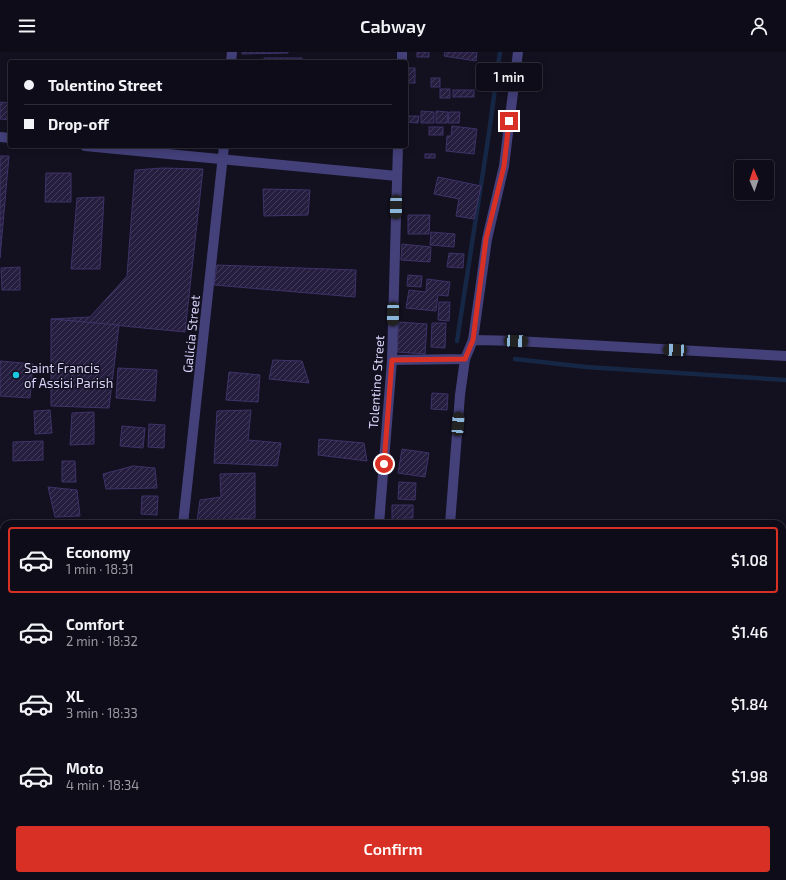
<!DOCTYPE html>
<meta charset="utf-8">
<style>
body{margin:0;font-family:"Exo 2",sans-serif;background:#171521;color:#f1f3f6;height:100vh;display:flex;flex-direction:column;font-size:15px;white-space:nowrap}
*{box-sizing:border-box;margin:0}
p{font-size:13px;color:#9b9ba2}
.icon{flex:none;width:22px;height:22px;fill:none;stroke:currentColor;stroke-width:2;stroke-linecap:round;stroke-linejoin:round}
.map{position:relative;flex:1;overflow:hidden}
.drawer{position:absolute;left:0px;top:468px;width:786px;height:360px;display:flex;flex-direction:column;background:#0e0c18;border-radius:12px 12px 0 0;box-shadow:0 2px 10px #0003,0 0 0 1px #2e2c37}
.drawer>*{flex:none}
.banner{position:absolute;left:8px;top:8px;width:400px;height:88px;border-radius:4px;box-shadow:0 2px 10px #0003,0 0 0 1px #2e2c37;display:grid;align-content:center;height:88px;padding:0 16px;background:#0e0c18}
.needle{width:26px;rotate:358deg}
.fabs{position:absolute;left:734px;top:108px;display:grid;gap:8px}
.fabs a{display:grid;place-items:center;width:40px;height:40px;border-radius:4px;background:#0e0c18;box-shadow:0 2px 10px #0003,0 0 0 1px #2e2c37;font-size:20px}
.end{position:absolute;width:18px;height:18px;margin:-9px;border:5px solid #d93025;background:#fff;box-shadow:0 0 0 2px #fff}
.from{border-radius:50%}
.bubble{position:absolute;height:28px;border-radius:4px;background:#0e0c18;box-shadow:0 2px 10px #0003,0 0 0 1px #2e2c37;font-size:13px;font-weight:600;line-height:28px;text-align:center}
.car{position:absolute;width:12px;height:24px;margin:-12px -6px;border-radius:5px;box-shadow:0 0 3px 1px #0007;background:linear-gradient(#222 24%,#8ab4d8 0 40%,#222 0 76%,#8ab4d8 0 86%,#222 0)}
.banner b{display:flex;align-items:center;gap:14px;height:38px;font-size:15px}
.banner b+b{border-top:1px solid #2e2c37}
.banner i{width:10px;height:10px;background:#f1f3f6}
ul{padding:7px 0 0;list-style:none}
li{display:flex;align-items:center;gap:12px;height:66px;margin:0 8px 6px;padding:0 8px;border:2px solid transparent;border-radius:4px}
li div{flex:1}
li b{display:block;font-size:15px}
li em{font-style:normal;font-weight:600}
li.current{border-color:#d93025}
li>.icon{width:36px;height:36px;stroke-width:1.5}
.button{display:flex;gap:8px;margin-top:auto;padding:8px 16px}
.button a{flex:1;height:46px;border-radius:4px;background:#d93025;color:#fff;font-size:16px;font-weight:600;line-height:46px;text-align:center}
header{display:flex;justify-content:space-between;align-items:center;height:52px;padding:0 16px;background:#0e0c18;font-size:18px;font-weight:600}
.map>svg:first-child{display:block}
</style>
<header><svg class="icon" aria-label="menu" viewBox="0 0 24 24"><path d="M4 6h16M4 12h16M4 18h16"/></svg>Cabway<svg class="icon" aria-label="person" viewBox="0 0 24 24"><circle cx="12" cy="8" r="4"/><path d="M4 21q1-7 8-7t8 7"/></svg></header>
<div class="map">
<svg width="786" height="828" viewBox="0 0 786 828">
<defs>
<pattern id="building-hatch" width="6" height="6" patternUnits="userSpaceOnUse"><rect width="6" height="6" fill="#251e3f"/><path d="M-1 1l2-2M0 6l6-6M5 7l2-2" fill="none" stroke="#443e5c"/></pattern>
</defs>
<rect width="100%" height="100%" fill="#131020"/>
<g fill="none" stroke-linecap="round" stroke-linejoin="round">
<!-- stream -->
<g stroke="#152745" stroke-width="4.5">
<polyline points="457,289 489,81 500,0"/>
<polyline points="515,307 586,315 786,328"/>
</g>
</g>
<!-- building -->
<g fill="url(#building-hatch)" stroke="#3e3368">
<polygon points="242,0 288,0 288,1 242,2"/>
<rect x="417" y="0" width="12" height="5"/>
<polygon points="445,0 477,0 476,9 444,4"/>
<polygon points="264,6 302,6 301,10 264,10"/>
<rect x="406" y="16" width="9" height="15"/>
<rect x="431" y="26" width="9" height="9"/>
<rect x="440" y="37" width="10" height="9"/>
<rect x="453" y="38" width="21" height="7"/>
<polygon points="0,50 10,51 10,68 0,67"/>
<polygon points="421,59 434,60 434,71 421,71"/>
<polygon points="436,59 448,60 447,71 436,71"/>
<polygon points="449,60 460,60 459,71 448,71"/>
<polygon points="406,64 419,64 418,71 406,70"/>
<polygon points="452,74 477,77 474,102 446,99 447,84 451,84"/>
<rect x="429" y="75" width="14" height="8"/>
<polygon points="172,94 204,94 204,96"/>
<rect x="425" y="102" width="10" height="4"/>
<polygon points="0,104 9,104 0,206"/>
<polygon points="162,116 203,117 185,280 51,267 90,265 127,224 135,118"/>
<polygon points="46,121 71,121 71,150 45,150"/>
<polygon points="438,125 481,134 474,167 456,164 459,147 434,142"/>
<polygon points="263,137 310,138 308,163 264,164"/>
<polygon points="104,145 100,217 71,217 77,146"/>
<polygon points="408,163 430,163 429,182 408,182"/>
<polygon points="431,180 455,182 454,195 430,193"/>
<polygon points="402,192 431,195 430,210 401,208"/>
<polygon points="449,201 464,202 463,216 447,215"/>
<polygon points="217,213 356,218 355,245 214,233"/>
<polygon points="20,215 20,238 2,238 1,216"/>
<polygon points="408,223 422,224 421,235 407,234"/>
<polygon points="427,227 450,230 448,244 438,243 436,259 406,256 409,238 426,240"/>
<polygon points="439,250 450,250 449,269 438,268"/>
<polygon points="51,267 119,273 109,356 51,354"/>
<polygon points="399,270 427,272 425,302 397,300"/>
<polygon points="432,271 446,271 445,296 431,295"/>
<polygon points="273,308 302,309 309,331 269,327"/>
<polygon points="0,309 33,312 30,346 0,344"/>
<polygon points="118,316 157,318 155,349 116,346"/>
<polygon points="229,320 260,323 258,350 226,348"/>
<polygon points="432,341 448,342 447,358 431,357"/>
<polygon points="50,358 52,381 35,382 34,359"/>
<polygon points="251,358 248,388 281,391 277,414 214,411 217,359"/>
<polygon points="94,360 94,392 70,393 72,361"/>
<polygon points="149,372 165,373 164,396 148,395"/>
<polygon points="122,374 145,376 143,396 120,394"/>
<polygon points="319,387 364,391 367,409 318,403"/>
<polygon points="43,389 43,408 13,409 13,390"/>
<polygon points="402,397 429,401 425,425 398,421"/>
<polygon points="62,409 75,409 76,430 62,430"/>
<polygon points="133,414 155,416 157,436 106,437 103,422"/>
<polygon points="255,421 255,466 197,469 200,448 221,445 220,422"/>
<polygon points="399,430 416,431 415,448 398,447"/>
<polygon points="48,435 77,438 80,464 55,465"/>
<polygon points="142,444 158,444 157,463 141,462"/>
<polygon points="392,453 413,453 413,466 403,466 403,472 392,472"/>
<polygon points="4,538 4,571 3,572 0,562 0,539"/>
<polygon points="48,824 64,824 49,828"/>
<polygon points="80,824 80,828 62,828 62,825"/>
</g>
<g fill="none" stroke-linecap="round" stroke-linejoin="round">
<!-- service -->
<polyline stroke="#43407a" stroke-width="7" points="0,778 4,778"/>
<!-- minor -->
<g stroke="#43407a" stroke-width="10">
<polyline points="0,85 10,86"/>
<polyline points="85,94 397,124"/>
<polyline points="473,288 487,187 504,114 518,0"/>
<polyline points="392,308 465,307 473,288 516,289 786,304"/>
<polyline points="450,472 460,343 465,307"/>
<polyline points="0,528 4,528"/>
<polyline points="427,828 427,824"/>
</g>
<!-- tertiary -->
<g stroke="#43407a" stroke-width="10">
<polyline points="231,10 232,0"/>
<polyline points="402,10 402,0"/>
<polyline points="183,472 224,94"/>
<polyline points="379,472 392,308 398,94"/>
<polyline points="134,828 135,824"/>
<polyline points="344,828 344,824"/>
</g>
<!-- trunk -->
<g stroke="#d562c6" stroke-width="11">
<polyline points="0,745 4,759"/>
<polyline points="24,824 25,828"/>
</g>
</g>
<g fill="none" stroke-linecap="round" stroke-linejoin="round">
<!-- route -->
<polyline stroke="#d93025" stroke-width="5" points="384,412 392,308 465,307 473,288 486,187 504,114 509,69"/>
</g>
<!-- markers -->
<circle fill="#1ac9e0" stroke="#131020" stroke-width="1.5" cx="16" cy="323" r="4"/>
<g text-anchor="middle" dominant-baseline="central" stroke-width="3" stroke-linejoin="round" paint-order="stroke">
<!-- street labels -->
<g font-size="13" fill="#d9d4fa" stroke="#131020">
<text transform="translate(191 282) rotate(-84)">Galicia Street</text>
<text transform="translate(376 330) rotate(-86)">Tolentino Street</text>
</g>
<!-- poi labels -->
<g font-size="13" fill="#d9d4fa" stroke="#131020" text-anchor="start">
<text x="24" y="316">Saint Francis<tspan x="24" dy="15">of Assisi Parish</tspan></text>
</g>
</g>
</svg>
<div class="fabs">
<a><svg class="needle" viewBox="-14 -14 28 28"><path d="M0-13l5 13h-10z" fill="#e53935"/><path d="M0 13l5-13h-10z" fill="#9b9ba2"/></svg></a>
</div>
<i class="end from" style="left:384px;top:412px"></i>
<i class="end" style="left:509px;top:69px"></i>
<div class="bubble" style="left:476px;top:11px;width:66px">1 min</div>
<i class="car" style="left:396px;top:155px;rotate:181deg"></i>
<i class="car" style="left:393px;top:262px;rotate:181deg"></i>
<i class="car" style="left:516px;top:289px;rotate:93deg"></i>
<i class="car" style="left:675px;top:298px;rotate:273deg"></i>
<i class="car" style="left:458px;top:372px;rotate:4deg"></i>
<div class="banner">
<b><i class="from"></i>Tolentino Street</b>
<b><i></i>Drop-off</b>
</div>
<section class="drawer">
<ul>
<li class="current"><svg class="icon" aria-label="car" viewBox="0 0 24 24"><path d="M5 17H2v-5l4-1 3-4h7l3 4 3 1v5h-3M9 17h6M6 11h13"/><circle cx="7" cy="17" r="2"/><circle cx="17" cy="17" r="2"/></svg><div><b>Economy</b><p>1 min · 18:31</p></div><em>$1.08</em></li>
<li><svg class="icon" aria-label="car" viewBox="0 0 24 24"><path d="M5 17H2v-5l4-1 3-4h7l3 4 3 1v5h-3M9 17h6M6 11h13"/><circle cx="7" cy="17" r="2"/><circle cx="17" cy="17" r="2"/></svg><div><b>Comfort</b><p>2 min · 18:32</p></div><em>$1.46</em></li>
<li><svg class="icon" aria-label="car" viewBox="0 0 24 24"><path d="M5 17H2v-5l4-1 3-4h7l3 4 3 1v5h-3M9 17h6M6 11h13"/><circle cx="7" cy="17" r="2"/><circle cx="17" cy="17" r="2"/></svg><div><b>XL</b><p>3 min · 18:33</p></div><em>$1.84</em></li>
<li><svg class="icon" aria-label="car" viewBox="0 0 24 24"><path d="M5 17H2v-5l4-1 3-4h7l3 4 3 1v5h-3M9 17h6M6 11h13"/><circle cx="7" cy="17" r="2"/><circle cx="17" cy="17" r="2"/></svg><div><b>Moto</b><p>4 min · 18:34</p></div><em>$1.98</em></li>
</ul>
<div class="button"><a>Confirm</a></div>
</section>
</div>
